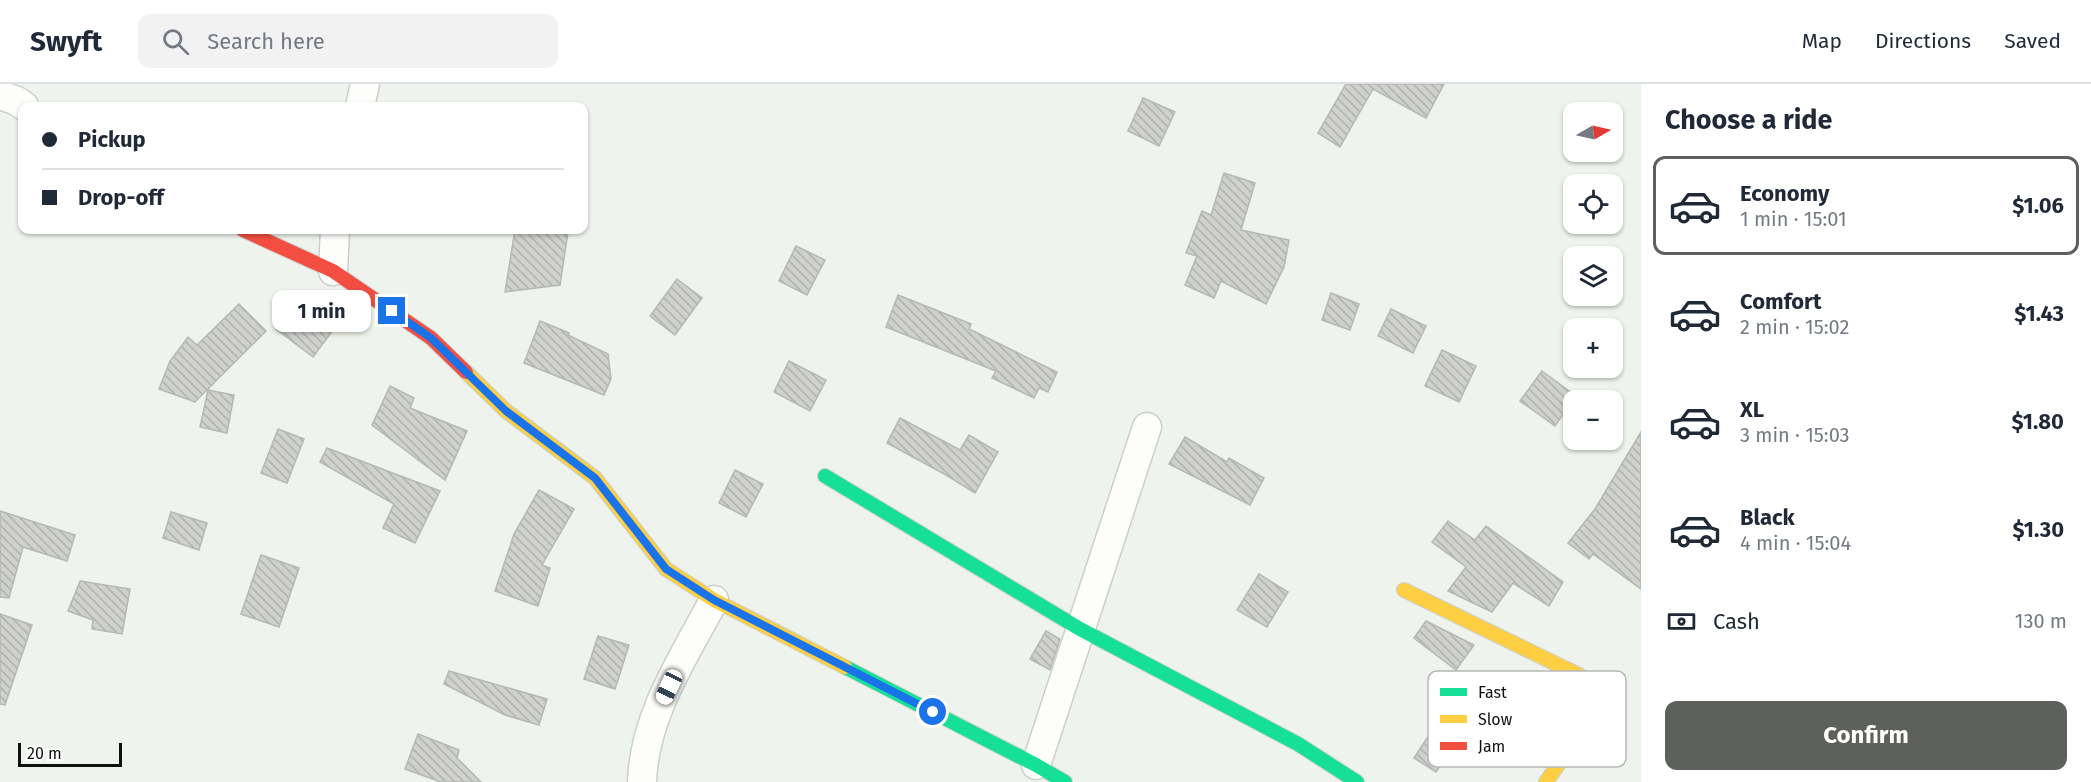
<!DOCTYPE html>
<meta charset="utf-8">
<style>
body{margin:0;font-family:"Fira Sans",sans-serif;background:#f2f2f3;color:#1f2937;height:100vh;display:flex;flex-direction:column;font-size:22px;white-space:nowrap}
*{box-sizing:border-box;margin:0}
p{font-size:20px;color:#747a83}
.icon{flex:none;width:33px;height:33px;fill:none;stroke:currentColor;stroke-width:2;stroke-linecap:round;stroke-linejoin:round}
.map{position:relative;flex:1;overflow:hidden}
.drawer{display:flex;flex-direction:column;background:#fff;width:450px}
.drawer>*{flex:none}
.guide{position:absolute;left:18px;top:18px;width:570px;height:132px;border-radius:12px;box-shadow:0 2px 4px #0004;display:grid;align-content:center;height:132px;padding:0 24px;background:#fff}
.needle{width:39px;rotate:81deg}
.fabs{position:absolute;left:1563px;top:18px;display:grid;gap:12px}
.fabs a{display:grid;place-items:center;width:60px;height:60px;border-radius:12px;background:#fff;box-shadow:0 2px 4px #0004;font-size:30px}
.scale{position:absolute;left:18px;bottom:15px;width:104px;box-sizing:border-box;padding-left:6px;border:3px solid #0f110d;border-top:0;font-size:16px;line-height:21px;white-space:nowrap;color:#0f110d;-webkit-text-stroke:4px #fff;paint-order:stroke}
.end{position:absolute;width:27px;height:27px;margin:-14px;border:8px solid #1a73e8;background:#fff;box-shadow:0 0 0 3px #fff}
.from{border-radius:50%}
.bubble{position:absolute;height:42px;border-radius:12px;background:#fff;box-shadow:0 2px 4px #0004;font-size:20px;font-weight:700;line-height:42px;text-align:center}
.car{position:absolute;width:18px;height:36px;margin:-18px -9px;border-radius:8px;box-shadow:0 0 4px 2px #0007;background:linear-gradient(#fff 24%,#345 0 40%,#fff 0 76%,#345 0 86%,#fff 0)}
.guide b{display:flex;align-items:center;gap:21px;height:57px;font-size:22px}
.guide b+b{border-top:2px solid #e0e1e3}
.guide i{width:15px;height:15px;background:#1f2937}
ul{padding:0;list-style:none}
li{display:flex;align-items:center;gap:18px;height:99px;margin:0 12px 9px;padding:0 12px;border:3px solid transparent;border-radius:12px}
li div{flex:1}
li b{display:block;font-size:22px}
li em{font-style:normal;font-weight:700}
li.current{border-color:#5d605b}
li>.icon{width:54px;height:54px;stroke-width:1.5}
h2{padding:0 24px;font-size:27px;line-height:72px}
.pay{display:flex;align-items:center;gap:15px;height:66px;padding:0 24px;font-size:22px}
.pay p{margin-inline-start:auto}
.cta{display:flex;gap:12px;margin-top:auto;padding:12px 24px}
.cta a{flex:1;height:69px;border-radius:12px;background:#5d605b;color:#fff;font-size:24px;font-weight:700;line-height:69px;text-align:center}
header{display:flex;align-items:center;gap:36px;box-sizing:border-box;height:84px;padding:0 30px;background:#fff;border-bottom:2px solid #e0e1e3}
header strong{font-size:28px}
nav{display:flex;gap:33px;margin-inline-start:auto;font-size:21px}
.search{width:420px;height:54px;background:#f2f2f3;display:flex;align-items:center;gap:15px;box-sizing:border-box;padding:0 21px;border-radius:12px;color:#747a83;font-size:22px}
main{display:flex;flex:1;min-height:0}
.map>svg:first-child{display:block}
</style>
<header>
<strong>Swyft</strong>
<div class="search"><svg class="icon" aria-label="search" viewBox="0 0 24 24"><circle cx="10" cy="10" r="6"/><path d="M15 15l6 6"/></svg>Search here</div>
<nav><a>Map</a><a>Directions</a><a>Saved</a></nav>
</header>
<main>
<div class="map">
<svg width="1641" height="698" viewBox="0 0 1641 698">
<defs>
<pattern id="building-back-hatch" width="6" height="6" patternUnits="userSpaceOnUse" patternTransform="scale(1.5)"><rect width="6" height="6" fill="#cfd1cd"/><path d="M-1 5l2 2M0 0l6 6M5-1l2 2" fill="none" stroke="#b1b2af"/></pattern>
</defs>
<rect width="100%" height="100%" fill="#eff3ed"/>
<!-- building -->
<g fill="url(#building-back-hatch)" stroke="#b5b8b3" stroke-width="1.5">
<polygon points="1346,0 1444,0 1426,34 1373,5 1340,63 1318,49"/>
<polygon points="1143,14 1175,28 1159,62 1128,47"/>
<polygon points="1224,89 1255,99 1241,146 1289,156 1284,183 1266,220 1221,197 1214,214 1185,201 1197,172 1186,169 1202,127 1211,131"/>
<polygon points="515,146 550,146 568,148 560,201 505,208"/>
<polygon points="796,162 825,176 807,211 779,197"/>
<polygon points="677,195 702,214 675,251 650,232"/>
<polygon points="1331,209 1359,220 1350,246 1322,236"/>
<polygon points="898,211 971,240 969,245 1057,288 1048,308 1039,304 1034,314 992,294 996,287 886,243"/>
<polygon points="239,220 266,247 195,318 159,305 170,277 188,253 197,261"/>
<polygon points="293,220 331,249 313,273 276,245"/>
<polygon points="1391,225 1426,242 1413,269 1378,252"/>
<polygon points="540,237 569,249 568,251 608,270 611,295 604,311 524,279"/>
<polygon points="1442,266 1476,282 1459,318 1425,302"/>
<polygon points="789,277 826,296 810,327 774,308"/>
<polygon points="1542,287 1576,312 1555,342 1520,317"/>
<polygon points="390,302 414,314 410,324 467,347 445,396 372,341"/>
<polygon points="208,306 234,311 227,349 200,343"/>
<polygon points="900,334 960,366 969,351 998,368 975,409 946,391 887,359"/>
<polygon points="278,345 304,355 287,399 261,389"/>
<polygon points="1641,348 1641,505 1593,470 1589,475 1568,459 1595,425"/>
<polygon points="1185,353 1227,378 1229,374 1264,394 1250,421 1169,380"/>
<polygon points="327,364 440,407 415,459 383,444 394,420 320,378"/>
<polygon points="735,386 763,400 746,433 719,419"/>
<polygon points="539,406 574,425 542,481 550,484 538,522 495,507 514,450"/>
<polygon points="0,427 75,451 67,477 23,463 9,514 0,513"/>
<polygon points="171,428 207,439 199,466 163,454"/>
<polygon points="1448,437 1475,456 1486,442 1563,498 1549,522 1513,499 1492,528 1448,507 1466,483 1432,458"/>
<polygon points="261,471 299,484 279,543 241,530"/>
<polygon points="1259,490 1288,508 1267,543 1237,526"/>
<polygon points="80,497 130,505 122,550 92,545 93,536 68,527"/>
<polygon points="0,530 32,541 5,621 0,620"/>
<polygon points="1426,537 1474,561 1456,586 1414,554"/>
<polygon points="1046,547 1060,555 1050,586 1030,575"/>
<polygon points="598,552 629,561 615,605 584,595"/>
<polygon points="449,587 547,615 539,641 505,631 444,600"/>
<polygon points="1453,614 1475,629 1436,688 1414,674"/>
<polygon points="418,650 459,666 457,674 481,698 441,698 405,685"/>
</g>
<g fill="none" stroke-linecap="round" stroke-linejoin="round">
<!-- street casing -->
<g stroke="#cccfca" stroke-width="31">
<g id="street">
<polyline points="0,11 17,17 24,22"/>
<polyline points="360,22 365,0"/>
<polyline points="333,187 335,146"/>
<polyline points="1036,681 1147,343"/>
<path d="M642 698C644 631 684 573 714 516"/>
</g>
</g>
<!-- fast casing -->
<g stroke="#cccfca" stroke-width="16">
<g id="fast">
<polyline points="825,392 1080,545 1298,660 1357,698"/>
<polyline points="845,583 1036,681 1065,698"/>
</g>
</g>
<!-- slow casing -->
<g stroke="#cccfca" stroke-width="16">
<g id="slow">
<polyline points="466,288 506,327 595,394 666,485 714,516 845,583"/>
<path d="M1404 506 1579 591C1584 596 1593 602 1594 610 1597 628 1557 682 1546 698"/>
</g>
</g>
<!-- jam casing -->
<g stroke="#cccfca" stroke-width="16">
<polyline id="jam" points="243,146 333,187 431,254 466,288"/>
</g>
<!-- street -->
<use href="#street" stroke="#fdfdfc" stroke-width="28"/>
<!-- fast -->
<use href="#fast" stroke="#16e098" stroke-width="14"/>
<!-- slow -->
<use href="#slow" stroke="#ffcf43" stroke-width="14"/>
<!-- jam -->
<use href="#jam" stroke="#f24e42" stroke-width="14"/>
</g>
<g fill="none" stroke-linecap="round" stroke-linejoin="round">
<!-- route -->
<polyline stroke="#1a73e8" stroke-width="8" points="392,227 431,254 506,327 595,394 666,485 714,516 933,628"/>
</g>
<!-- legend -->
<rect x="1428" y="587" width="198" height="96" rx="9" fill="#fff" stroke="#b7b8b6" stroke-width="1.5"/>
<rect x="1440" y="604" width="27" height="8" fill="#16e098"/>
<rect x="1440" y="631" width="27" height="8" fill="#ffcf43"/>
<rect x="1440" y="658" width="27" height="8" fill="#f24e42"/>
<g font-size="16" fill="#0f110d">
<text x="1478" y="614">Fast</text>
<text x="1478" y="641">Slow</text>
<text x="1478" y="668">Jam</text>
</g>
</svg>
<div class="fabs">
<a><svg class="needle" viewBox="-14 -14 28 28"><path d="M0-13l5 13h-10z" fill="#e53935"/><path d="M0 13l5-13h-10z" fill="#747a83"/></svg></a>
<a><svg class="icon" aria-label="locate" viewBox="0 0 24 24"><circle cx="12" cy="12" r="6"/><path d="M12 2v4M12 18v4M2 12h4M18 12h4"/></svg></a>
<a><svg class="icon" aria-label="layers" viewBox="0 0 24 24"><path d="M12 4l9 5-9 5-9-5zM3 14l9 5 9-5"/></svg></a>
<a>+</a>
<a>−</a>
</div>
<div class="scale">20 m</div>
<i class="end from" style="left:933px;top:628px"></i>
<i class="end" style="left:392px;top:227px"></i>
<div class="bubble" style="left:272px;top:206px;width:99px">1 min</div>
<i class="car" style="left:669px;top:603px;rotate:205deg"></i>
<div class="guide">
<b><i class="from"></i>Pickup</b>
<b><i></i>Drop-off</b>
</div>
</div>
<section class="drawer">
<h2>Choose a ride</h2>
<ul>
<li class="current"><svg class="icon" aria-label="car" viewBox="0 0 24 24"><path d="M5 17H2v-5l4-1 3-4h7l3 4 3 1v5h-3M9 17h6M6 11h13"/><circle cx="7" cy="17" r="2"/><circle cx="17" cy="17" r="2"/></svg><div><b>Economy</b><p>1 min · 15:01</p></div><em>$1.06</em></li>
<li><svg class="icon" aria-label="car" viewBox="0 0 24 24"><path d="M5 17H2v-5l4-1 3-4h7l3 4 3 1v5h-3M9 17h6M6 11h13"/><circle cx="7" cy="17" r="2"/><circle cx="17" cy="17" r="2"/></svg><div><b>Comfort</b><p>2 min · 15:02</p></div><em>$1.43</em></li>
<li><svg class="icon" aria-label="car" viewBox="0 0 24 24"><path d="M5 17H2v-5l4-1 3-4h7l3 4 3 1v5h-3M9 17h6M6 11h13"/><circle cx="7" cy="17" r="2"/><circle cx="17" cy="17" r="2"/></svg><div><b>XL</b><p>3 min · 15:03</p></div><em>$1.80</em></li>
<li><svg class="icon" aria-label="car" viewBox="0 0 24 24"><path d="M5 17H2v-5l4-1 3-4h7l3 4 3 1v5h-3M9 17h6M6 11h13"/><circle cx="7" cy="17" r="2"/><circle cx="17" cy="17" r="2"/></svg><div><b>Black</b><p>4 min · 15:04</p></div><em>$1.30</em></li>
</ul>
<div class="pay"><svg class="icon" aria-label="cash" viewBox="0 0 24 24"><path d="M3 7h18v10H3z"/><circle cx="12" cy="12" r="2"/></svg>Cash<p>130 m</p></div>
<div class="cta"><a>Confirm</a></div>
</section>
</main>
